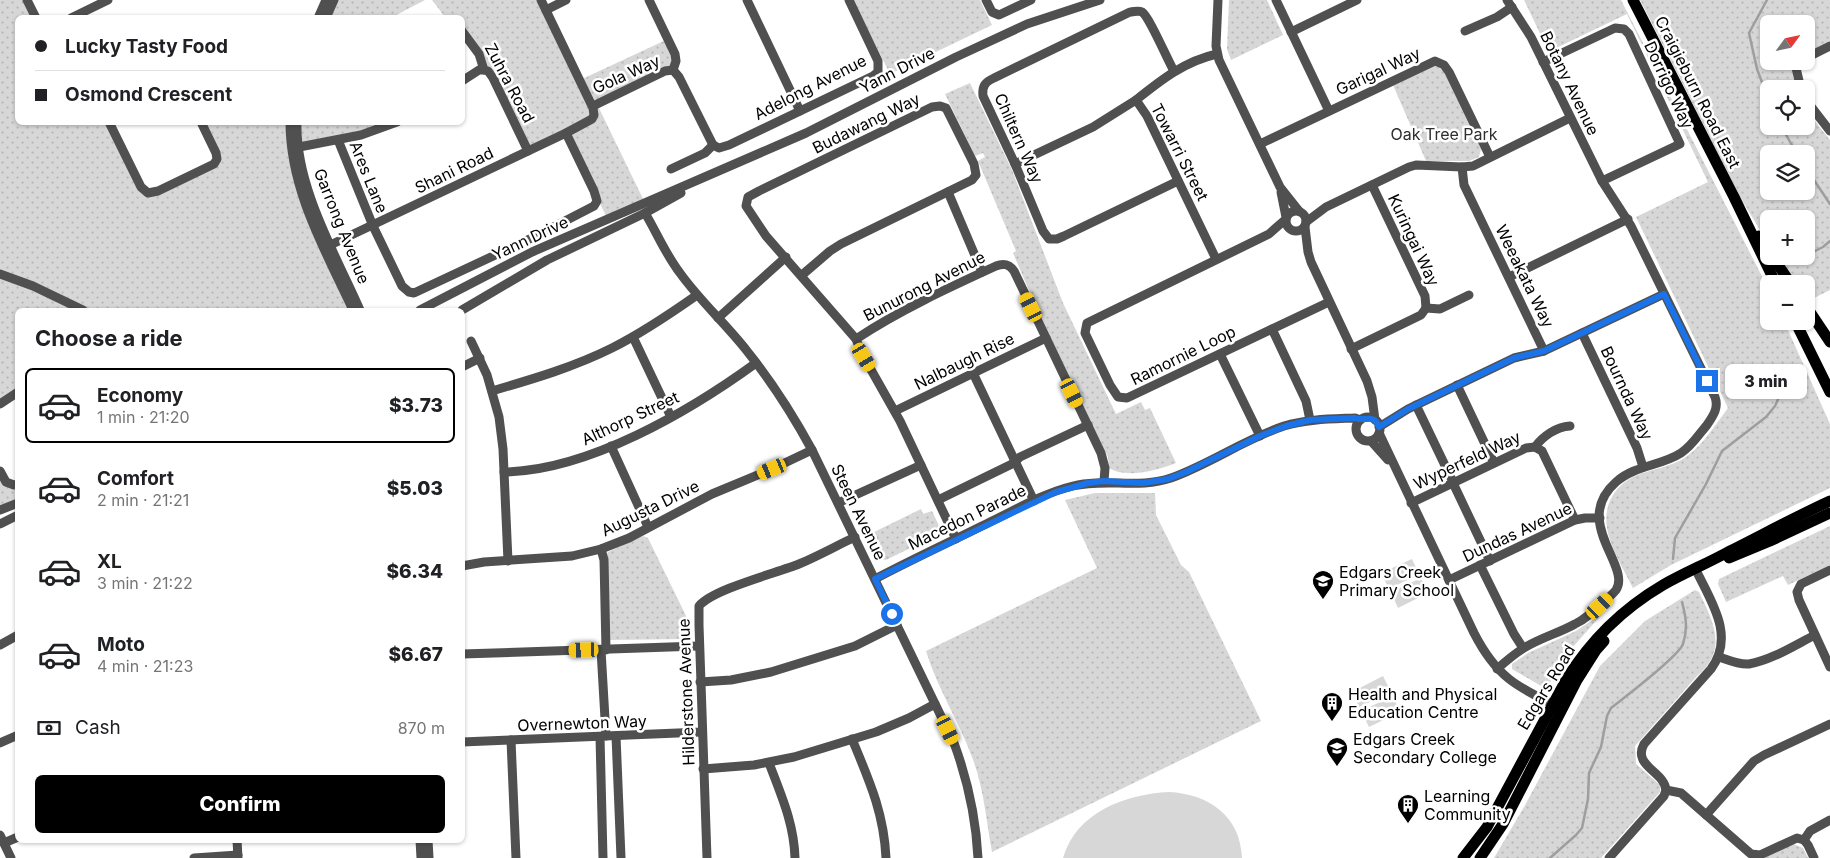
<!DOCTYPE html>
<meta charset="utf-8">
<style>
body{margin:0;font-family:Inter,sans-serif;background:#f6f6f6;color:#202124;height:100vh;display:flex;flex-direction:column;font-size:19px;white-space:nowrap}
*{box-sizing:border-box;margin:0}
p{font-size:16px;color:#757577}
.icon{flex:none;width:28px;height:28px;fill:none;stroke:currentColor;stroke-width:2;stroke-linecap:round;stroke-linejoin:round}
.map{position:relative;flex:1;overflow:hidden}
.panel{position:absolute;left:15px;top:308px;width:450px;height:535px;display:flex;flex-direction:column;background:#fff;border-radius:8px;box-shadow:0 1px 4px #0004}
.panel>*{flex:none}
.guide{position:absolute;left:15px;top:15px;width:450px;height:110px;border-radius:8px;box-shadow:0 1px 4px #0004;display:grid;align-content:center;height:110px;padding:0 20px;background:#fff}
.needle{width:32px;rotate:57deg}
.fabs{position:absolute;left:1760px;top:15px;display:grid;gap:10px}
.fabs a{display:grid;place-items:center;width:55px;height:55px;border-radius:8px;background:#fff;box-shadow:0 1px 4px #0004;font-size:25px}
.end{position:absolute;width:22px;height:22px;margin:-11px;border:6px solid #1a73e8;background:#fff;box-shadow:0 0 0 2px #fff}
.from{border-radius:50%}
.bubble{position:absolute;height:35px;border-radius:8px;background:#fff;box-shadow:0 1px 4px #0004;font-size:16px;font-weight:800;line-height:35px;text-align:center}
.car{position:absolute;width:15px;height:30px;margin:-15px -8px;border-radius:6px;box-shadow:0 0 4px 1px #0007;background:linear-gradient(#f5c518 24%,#345 0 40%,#f5c518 0 76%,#345 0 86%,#f5c518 0)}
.guide b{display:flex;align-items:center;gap:18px;height:48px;font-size:19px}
.guide b+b{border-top:1px solid #e0e0e0}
.guide i{width:12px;height:12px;background:#202124}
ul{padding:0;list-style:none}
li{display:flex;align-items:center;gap:15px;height:75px;margin:0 10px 8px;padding:0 10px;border:2px solid transparent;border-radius:8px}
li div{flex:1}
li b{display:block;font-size:19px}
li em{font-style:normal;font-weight:800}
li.active{border-color:#000}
li>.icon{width:45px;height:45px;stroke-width:1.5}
h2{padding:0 20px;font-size:22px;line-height:60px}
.pay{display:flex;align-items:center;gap:12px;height:55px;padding:0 20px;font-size:19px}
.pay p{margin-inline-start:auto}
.action{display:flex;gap:10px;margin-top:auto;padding:10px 20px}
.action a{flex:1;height:58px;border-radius:8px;background:#000;color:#fff;font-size:20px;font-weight:800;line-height:58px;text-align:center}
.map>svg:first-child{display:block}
</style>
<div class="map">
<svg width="1830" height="858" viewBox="0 0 1830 858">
<defs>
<pattern id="park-dots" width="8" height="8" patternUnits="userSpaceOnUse" patternTransform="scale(1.25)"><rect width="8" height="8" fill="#d7d7d7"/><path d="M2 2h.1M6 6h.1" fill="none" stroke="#b7b7b7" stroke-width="1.8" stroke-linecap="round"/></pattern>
</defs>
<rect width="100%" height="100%" fill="#fff"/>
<!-- grass -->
<g fill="#d7d7d7">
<polygon points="1412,559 1419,574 1389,589 1381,573"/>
<polygon points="1421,578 1428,593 1398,608 1391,592"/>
<polygon points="1383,676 1391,692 1359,707 1352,692"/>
<polygon points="1393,696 1400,712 1369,727 1361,711"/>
<path d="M1169 792C1208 794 1240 815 1242 858H1063C1076 812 1126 794 1169 792Z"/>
</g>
<!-- park -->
<g fill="url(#park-dots)" fill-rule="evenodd">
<polygon points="0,0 27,0 36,17 18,18 18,122 109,123 148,193 217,159 201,123 290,123 353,310 18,310 17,392 0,404"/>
<polygon points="334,0 425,0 400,13 394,17 326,18"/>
<polygon points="432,0 541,0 580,80 668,39 674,52 673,70 597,104 645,203 608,220 566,133 528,151 463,31 462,18 445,17"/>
<polygon points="853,0 980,0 992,25 890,74"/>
<polygon points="1229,0 1267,0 1283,35 1231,60 1227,49"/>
<path d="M1524 0H1621L1769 290V321H1784L1830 424V488L1671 565 1633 588C1620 561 1594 526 1613 495 1618 487 1626 480 1635 476 1652 469 1671 467 1686 457 1703 445 1716 424 1728 408L1636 217 1708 182 1627 14 1552 50 1547 48Z"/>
<path d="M1640 0H1830V42L1806 53V24H1769V61H1792V70L1796 89H1769V126H1806V110L1830 140V290L1808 301 1806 298V284H1797L1778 256H1806V219H1769V244L1766 240 1740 197ZM1769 154H1806V191H1769Z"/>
<polygon points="1433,65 1443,70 1481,149 1479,157 1469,161 1426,161 1393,85"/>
<path d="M970 83 1012 170 1063 303 1116 414 1141 402 1145 410 1150 408 1176 463C1159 470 1126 479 1109 468L1108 457 1040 316 1013 253 1016 251 978 161 985 157 983 153 975 156 945 94Z"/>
<polygon points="297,123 397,123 298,148"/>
<polygon points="0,471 3,478 18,490 17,502 0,510"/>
<path d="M1095 493H1155L1156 515 1181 565 1189 572 1261 721 992 852C986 820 984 788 972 757 959 721 937 688 926 651L1097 568 1065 500Z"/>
<polygon points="921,509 923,514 932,511 941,530 939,534 886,560 878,558 868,535"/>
<polygon points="1830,526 1830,565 1788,585 1783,576 1726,602 1718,584 1719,579"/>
<polygon points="643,536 648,538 688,620 688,639 609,640 606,556 608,552"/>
<path d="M1695 590 1699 592C1714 623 1728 650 1697 676L1635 746 1636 764 1660 785V792L1601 858H1494L1524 807 1600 666 1645 621Z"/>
<polygon points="1603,613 1565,656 1549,684 1543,687 1512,669 1512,664 1528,653 1576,631"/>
<polygon points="1793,844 1803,848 1808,858 1764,858"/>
</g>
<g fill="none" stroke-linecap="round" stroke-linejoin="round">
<!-- stream -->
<g stroke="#9e9e9e" stroke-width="2.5">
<polyline points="1767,0 1749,33 1757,69 1769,101"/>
<polyline points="1781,126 1797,154"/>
<polyline points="1806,168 1830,204"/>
<polyline points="1807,255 1823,247 1830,241"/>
<polyline points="1673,559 1675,538 1706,484 1722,451 1766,417 1775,406 1788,377 1797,365"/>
<path d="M1550 858 1576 835 1582 828 1588 799 1589 773 1601 747 1607 716 1611 708C1625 697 1678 657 1683 644 1688 629 1686 617 1682 602"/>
</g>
<!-- minor -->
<g stroke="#505050" stroke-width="9">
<polyline points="27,0 36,18"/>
<polyline points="649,0 675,54 676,61 673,70 679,77 713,145"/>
<polyline points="747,0 800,111"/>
<polyline points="986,0 992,12 999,15 1031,0"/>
<polyline points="1218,0 1216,46 1219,60 1280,187 1299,211"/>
<polyline points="1276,0 1329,111"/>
<polyline points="1507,0 1531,37 1602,181"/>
<polyline points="546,10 566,0"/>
<polyline points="71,18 108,0"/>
<polyline points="318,18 326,0"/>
<polyline points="326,18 334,0"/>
<polyline points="462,31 479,54 484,70 488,71 493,78 528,151"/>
<polyline points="1465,31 1497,17 1512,7"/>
<polyline points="1291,32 1357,0"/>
<polyline points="1806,58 1830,46"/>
<polyline points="1801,61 1796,68 1801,89"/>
<path d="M1174 71C1168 61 1149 16 1142 12 1138 10 1134 12 1130 12L994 78C985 82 982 86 983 96L1015 164 1043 231 1049 239H1057L1064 236 1178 181"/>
<polyline points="462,81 479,70 484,70"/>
<polyline points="1806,100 1830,131"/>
<polyline points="593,106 665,71 673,70"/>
<polyline points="109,122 141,187 148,193 158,191 214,164 217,159 216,153 201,122"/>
<path d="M290 122C290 190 325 250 353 310"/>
<path d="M297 122C295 186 335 253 360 310"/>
<polyline points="338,140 373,226 402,286 409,292 414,293 536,236 594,206 597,201 594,191 566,133"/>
<polyline points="1260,144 1435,61 1444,65 1449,72 1490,157"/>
<polyline points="713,145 719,148 729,145 873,76 878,72 878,61 849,0"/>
<polyline points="294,148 361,135 397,122"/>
<polyline points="1015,164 1093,127 1136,100"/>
<polyline points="1462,167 1464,185 1544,351"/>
<polyline points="671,169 705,153 713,145"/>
<polyline points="1372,185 1425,296 1426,308"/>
<polyline points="948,192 982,272"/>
<polyline points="1281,192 1286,217"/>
<circle cx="1296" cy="221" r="10"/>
<path d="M645 213C657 233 666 255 680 273 700 301 726 324 747 351 772 382 793 415 812 450L954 743C968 781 976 818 978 858"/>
<polyline points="1286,219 1269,234 1087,323 1085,333 1110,385 1118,397 1127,398 1329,302"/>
<polyline points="1306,222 1326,207 1409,167 1416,165 1462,167 1473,166 1570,118"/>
<polyline points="1305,227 1308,252 1311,262 1367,381 1372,397 1375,420"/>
<polyline points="324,248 566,133 592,119 594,115 593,108 541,0"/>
<path d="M1216 259 1147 116 1136 100C1161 80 1185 61 1217 54"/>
<polyline points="0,274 33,286 83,310"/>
<polyline points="802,275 830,251 841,244 972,180 976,175 974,164 946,108 940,106 932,107 759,191 748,197 746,206 766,236 856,339 861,352 900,421 956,539"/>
<polyline points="1509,277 1628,219"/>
<polyline points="420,310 532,252 806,133 956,57 1027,24 1100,0"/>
<polyline points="462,310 547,260 645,213 681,193"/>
<polyline points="718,318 786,257"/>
<polyline points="1272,329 1306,401 1310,420"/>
<polyline points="1582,333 1637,448 1643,467"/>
<polyline points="633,337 671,417"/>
<path d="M856 339C900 310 948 288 996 266 1004 263 1009 264 1014 271L1101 453 1105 468 1104 481"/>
<polyline points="471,341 487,375 499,417 503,449 508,561"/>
<polyline points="1351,349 1421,315 1426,308 1440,309 1469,295"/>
<polyline points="1220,354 1260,436"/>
<polyline points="462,367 480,358"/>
<polyline points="973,373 1034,501"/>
<polyline points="1457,385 1494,463"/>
<path d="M492 391C533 379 574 367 612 348 642 333 670 314 697 295"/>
<polyline points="0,404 18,392"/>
<polyline points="1416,405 1453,482"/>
<polyline points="895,411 1046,338"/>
<circle cx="1368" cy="429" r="12"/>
<polyline points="1379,427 1408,409 1514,358 1544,351 1664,294"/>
<path d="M1379 433 1474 633C1496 676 1516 687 1559 707"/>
<polyline points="1371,441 1388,460"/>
<polyline points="611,446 648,527"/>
<path d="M1535 447C1543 436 1556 427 1570 426"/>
<polyline points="0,471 6,482 14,485 18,484"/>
<path d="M504 472C588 471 690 411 756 363"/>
<polyline points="1453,483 1490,561"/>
<polyline points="938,500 1012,464 1020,457 1088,425"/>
<polyline points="838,503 921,465"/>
<polyline points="1411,503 1526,448 1535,447 1542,451 1575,520"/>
<polyline points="0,510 18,503"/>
<polyline points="0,524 18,515"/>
<polyline points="601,549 604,560 606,650"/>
<polyline points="1480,565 1514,634 1523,648"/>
<polyline points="462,566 484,562 572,556 601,549 629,538 712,494 772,469 812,450"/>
<path d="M1695 568C1710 600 1736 635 1711 669L1644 744C1632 766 1664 771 1666 790L1681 793 1751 854 1760 855 1797 838 1804 840 1810 831 1830 820"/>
<polyline points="1830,570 1801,584 1797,592 1799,600 1830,667"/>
<path d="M875 579C913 559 952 541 990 522 1017 509 1044 493 1073 486 1105 478 1139 489 1171 478 1210 464 1245 439 1284 426 1307 419 1332 419 1355 418L1360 420"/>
<polyline points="1449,580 1575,520 1585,518 1600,518"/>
<polyline points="0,645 18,635"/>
<polyline points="601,650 606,736"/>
<polyline points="462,654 699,646"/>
<path d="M1719 657C1728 660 1739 665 1749 664 1772 660 1795 645 1815 635"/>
<path d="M1497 669C1506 661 1514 654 1524 648 1540 638 1559 633 1575 624 1586 619 1594 611 1602 603 1607 599 1612 595 1616 590 1632 566 1571 522 1616 482 1635 465 1661 466 1681 453 1692 446 1699 434 1707 425 1713 416 1719 408 1715 397L1631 226 1602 181 1680 144 1629 34 1624 29 1615 28 1543 62"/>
<polyline points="700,682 731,680 771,672 855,646 897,625"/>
<polyline points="616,736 621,858"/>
<polyline points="600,737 603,858"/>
<path d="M852 739C869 780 884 813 886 858"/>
<polyline points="511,740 516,858"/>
<polyline points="462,742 702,732"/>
<polyline points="0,743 18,735"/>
<path d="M769 763C781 795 794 823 795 858"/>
<polyline points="703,769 754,765 794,757 876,732 909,718 935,704"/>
<polyline points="1706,815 1754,761 1764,755 1830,724"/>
<polyline points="0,835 11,858"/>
<polyline points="237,840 238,858"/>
<polyline points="420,840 421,858"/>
<polyline points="428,840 429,858"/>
<polyline points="1804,840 1808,845 1814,858"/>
<polyline points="4,843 18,837"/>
<polyline points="194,858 238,855"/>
<path d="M707 858 699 625V606C713 589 777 573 799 564 818 556 836 546 855 537"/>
<polyline points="1609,858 1664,796 1666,790"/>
</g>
<!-- major -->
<g stroke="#000" stroke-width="11">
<polyline points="1633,0 1734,197 1776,284"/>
<polyline points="1759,236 1769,252"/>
<polyline points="1772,256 1791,284"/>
<polyline points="1806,306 1830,342"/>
<polyline points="1795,321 1830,392"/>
<polyline points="1729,558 1770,541 1830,513"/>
<path d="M1463 858 1487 827 1566 680C1590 641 1624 608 1663 585 1684 573 1706 564 1728 552 1762 535 1795 517 1830 501"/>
<polyline points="1480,858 1503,824 1577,680 1596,650 1604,641"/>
</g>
</g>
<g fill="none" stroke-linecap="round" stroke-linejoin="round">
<!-- route -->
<path stroke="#1a73e8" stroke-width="6" d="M892 614 875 579 1056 492 1088 483 1104 481 1143 483 1168 479 1186 472 1260 436 1286 426 1310 420 1355 418C1365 422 1374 413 1379 427L1408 409 1514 358 1544 351 1664 294 1707 381"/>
</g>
<!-- icons -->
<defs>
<g id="school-pin" transform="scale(1.125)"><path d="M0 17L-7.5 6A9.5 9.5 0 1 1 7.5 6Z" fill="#000" stroke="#fff"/><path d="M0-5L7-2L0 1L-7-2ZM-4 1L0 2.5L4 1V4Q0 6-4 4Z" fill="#fff"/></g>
<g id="building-pin" transform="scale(1.125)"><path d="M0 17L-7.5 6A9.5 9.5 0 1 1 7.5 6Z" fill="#000" stroke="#fff"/><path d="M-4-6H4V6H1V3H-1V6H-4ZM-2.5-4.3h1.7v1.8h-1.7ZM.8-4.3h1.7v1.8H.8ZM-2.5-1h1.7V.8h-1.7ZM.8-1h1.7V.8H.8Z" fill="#fff"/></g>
</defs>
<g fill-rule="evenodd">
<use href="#school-pin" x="1323" y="581"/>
<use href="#building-pin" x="1332" y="703"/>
<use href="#school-pin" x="1337" y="748"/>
<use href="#building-pin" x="1408" y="805"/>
</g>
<g text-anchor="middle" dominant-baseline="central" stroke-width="5" stroke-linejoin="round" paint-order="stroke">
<!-- street labels -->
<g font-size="16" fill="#000" stroke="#fff">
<text transform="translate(897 70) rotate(-27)">Yann Drive</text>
<text transform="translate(1378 71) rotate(-25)">Garigal Way</text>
<text transform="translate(626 74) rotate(-24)">Gola Way</text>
<text transform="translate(510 83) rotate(62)">Zuhra Road</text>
<text transform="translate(1570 83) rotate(64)">Botany Avenue</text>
<text transform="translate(1669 85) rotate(65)">Dorrigo Way</text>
<text transform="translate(810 87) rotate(-27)">Adelong Avenue</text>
<text transform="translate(1698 92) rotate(63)">Craigieburn Road East</text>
<text transform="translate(866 123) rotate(-26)">Budawang Way</text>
<text transform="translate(1019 138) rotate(66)">Chiltern Way</text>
<text transform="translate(1180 152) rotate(63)">Towarri Street</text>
<text transform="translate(454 170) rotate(-26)">Shani Road</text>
<text transform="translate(369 177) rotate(68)">Ares Lane</text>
<text transform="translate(342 226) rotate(68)">Garrong Avenue</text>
<text transform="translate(530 238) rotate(-25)">Yann Drive</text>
<text transform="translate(1414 240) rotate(65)">Kuringai Way</text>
<text transform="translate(1525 276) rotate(64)">Weeakata Way</text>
<text transform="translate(924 286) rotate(-27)">Bunurong Avenue</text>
<text transform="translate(1183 355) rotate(-26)">Ramornie Loop</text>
<text transform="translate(964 361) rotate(-26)">Nalbaugh Rise</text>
<text transform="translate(1627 393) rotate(65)">Bournda Way</text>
<text transform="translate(630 418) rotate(-25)">Althorp Street</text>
<text transform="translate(1467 460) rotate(-25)">Wyperfeld Way</text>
<text transform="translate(650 508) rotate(-26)">Augusta Drive</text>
<text transform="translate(859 512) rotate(64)">Steen Avenue</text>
<text transform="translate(967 517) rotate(-26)">Macedon Parade</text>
<text transform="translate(1517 532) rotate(-25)">Dundas Avenue</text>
<text transform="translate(1546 687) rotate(-59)">Edgars Road</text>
<text transform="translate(686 692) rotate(-92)">Hilderstone Avenue</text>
<text transform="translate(582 723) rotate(-2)">Overnewton Way</text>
</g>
<!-- park labels -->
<g font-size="16" fill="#2e2e2e" stroke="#fff">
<text x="1444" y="134">Oak Tree Park</text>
</g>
<!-- poi labels -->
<g font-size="16" fill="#000" stroke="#fff" text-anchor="start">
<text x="1339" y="572">Edgars Creek<tspan x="1339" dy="18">Primary School</tspan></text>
<text x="1348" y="694">Health and Physical<tspan x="1348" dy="18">Education Centre</tspan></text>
<text x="1353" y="739">Edgars Creek<tspan x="1353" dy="18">Secondary College</tspan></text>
<text x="1424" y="796">Learning<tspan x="1424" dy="18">Community</tspan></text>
</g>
</g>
</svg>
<div class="fabs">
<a><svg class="needle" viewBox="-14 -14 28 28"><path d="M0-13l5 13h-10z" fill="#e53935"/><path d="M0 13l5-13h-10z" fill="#757577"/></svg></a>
<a><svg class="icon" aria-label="locate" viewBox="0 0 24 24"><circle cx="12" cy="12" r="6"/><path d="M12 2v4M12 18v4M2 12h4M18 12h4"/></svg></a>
<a><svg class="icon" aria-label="layers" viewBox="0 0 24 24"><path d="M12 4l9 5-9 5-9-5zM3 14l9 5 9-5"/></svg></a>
<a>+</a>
<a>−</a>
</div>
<i class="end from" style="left:892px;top:614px"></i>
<i class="end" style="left:1707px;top:381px"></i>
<div class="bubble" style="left:1725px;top:364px;width:82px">3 min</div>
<i class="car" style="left:1031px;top:307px;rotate:334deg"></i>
<i class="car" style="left:864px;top:357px;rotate:149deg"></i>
<i class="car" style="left:1072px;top:393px;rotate:154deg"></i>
<i class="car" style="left:772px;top:469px;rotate:248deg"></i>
<i class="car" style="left:1600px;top:606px;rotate:47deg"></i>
<i class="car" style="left:584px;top:650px;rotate:268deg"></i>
<i class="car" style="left:948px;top:730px;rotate:154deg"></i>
<div class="guide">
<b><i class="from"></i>Lucky Tasty Food</b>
<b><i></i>Osmond Crescent</b>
</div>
<section class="panel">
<h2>Choose a ride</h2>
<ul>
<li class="active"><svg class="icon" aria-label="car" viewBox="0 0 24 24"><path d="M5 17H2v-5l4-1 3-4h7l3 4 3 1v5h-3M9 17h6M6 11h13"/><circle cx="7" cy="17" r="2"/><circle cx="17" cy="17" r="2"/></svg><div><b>Economy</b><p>1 min · 21:20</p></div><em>$3.73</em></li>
<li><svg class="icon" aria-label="car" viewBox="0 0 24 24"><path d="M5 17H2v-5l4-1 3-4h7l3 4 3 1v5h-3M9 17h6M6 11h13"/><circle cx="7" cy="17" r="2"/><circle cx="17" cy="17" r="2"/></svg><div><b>Comfort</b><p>2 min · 21:21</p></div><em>$5.03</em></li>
<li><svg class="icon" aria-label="car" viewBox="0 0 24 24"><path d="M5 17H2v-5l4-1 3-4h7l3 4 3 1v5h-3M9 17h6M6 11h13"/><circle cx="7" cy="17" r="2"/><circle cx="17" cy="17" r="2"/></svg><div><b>XL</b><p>3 min · 21:22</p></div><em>$6.34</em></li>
<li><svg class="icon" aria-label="car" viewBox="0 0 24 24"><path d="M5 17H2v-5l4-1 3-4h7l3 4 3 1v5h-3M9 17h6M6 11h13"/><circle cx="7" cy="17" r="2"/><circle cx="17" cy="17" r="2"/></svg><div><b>Moto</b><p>4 min · 21:23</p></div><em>$6.67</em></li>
</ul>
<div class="pay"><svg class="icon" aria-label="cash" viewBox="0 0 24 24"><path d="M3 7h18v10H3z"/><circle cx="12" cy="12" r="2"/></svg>Cash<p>870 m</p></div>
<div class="action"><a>Confirm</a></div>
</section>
</div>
